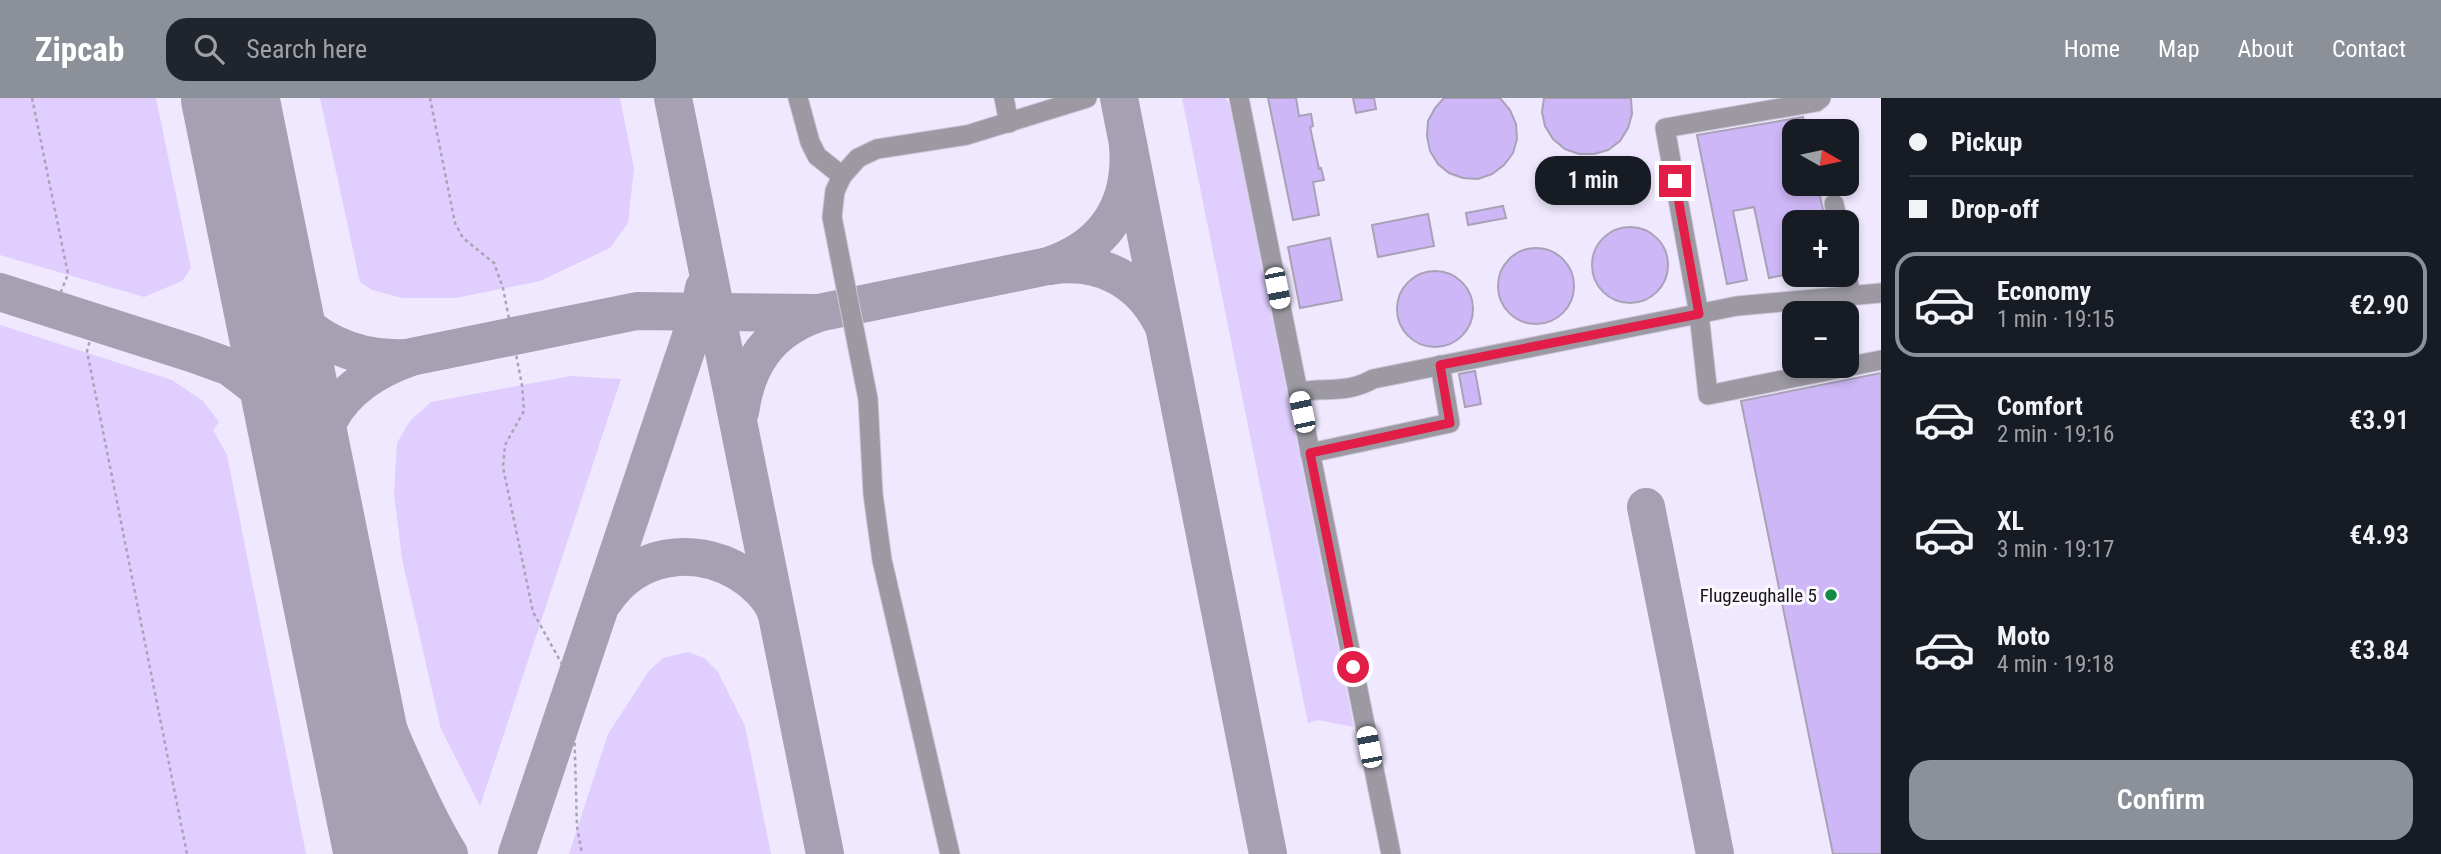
<!DOCTYPE html>
<meta charset="utf-8">
<style>
body{margin:0;font-family:"Roboto Condensed",sans-serif;background:#20242c;color:#f1f3f6;height:100vh;display:flex;flex-direction:column;font-size:26px;white-space:nowrap}
*{box-sizing:border-box;margin:0}
p{font-size:23px;color:#9ea1a6}
.icon{flex:none;width:38px;height:38px;fill:none;stroke:currentColor;stroke-width:2;stroke-linecap:round;stroke-linejoin:round}
.map{position:relative;flex:1;overflow:hidden}
.details{display:flex;flex-direction:column;background:#171b24;width:560px}
.details>*{flex:none}
.top-card{display:grid;align-content:center;height:154px;padding:0 28px;background:#171b24}
.needle{width:46px;rotate:99deg}
.fabs{position:absolute;left:1782px;top:21px;display:grid;gap:14px}
.fabs a{display:grid;place-items:center;width:77px;height:77px;border-radius:14px;background:#171b24;box-shadow:0 4px 10px #0003;font-size:35px}
.end{position:absolute;width:32px;height:32px;margin:-16px;border:9px solid #e11d48;background:#fff;box-shadow:0 0 0 4px #fff}
.from{border-radius:50%}
.bubble{position:absolute;height:49px;border-radius:21px;background:#171b24;box-shadow:0 4px 10px #0003;font-size:23px;font-weight:600;line-height:49px;text-align:center}
.car{position:absolute;width:21px;height:42px;margin:-21px -10px;border-radius:9px;box-shadow:0 0 5px 2px #0007;background:linear-gradient(#fff 24%,#345 0 40%,#fff 0 76%,#345 0 86%,#fff 0)}
.top-card b{display:flex;align-items:center;gap:24px;height:66px;font-size:26px}
.top-card b+b{border-top:2px solid #363941}
.top-card i{width:18px;height:18px;background:#f1f3f6}
ul{padding:0;list-style:none}
li{display:flex;align-items:center;gap:21px;height:105px;margin:0 14px 10px;padding:0 14px;border:4px solid transparent;border-radius:21px}
li div{flex:1}
li b{display:block;font-size:26px}
li em{font-style:normal;font-weight:600}
li.current{border-color:#8c9099}
li>.icon{width:63px;height:63px;stroke-width:1.5}
.cta{display:flex;gap:14px;margin-top:auto;padding:14px 28px}
.cta a{flex:1;height:80px;border-radius:21px;background:#8c9099;color:#fff;font-size:28px;font-weight:600;line-height:80px;text-align:center}
header{display:flex;align-items:center;gap:42px;box-sizing:border-box;height:98px;padding:0 35px;background:#8c9099;color:#fff}
header strong{font-size:33px}
nav{display:flex;gap:38px;margin-inline-start:auto;font-size:24px}
.search{width:490px;height:63px;background:#20242c;display:flex;align-items:center;gap:18px;box-sizing:border-box;padding:0 24px;border-radius:21px;color:#9ea1a6;font-size:26px}
main{display:flex;flex:1;min-height:0}
.map>svg:first-child{display:block}
</style>
<header>
<strong>Zipcab</strong>
<div class="search"><svg class="icon" aria-label="search" viewBox="0 0 24 24"><circle cx="10" cy="10" r="6"/><path d="M15 15l6 6"/></svg>Search here</div>
<nav><a>Home</a><a>Map</a><a>About</a><a>Contact</a></nav>
</header>
<main>
<div class="map">
<svg width="1881" height="756" viewBox="0 0 1881 756">
<rect width="100%" height="100%" fill="#efe8fe"/>
<!-- green -->
<g fill="#dfcefe">
<polygon points="0,0 156,0 191,170 182,183 144,199 0,157"/>
<polygon points="320,0 620,0 634,70 628,125 610,150 540,183 456,200 402,200 372,192 360,184"/>
<polygon points="1182,0 1226,0 1230,8 1354,629 1318,622 1308,625"/>
<polygon points="0,227 172,282 203,303 219,324 213,332 227,357 306,756 0,756"/>
<polygon points="571,278 621,281 480,708 441,631 402,461 394,395 397,345 410,323 431,304"/>
<polygon points="688,554 704,560 718,574 745,628 771,756 569,756 608,636 649,573 663,560"/>
</g>
<g fill="none" stroke-linecap="round" stroke-linejoin="round">
<!-- taxiway -->
<g stroke="#a6a0b2" stroke-width="38">
<polyline points="673,0 825,756"/>
<polyline points="1119,0 1268,756"/>
<path d="M256 130C263 153 268 177 280 197 307 241 355 263 406 260"/>
<path d="M1050 168C1098 160 1140 181 1162 225"/>
<polyline points="0,194 194,256 230,269 255,288 274,307 293,337 308,382"/>
<path d="M740 314C747 265 769 233 816 216"/>
<polyline points="1646,409 1715,756"/>
<path d="M315 422C310 339 328 288 411 259L637 213 818 215 1048 168C1106 149 1133 106 1128 46"/>
<path d="M319 437C345 518 371 597 407 674 420 702 433 731 449 756"/>
<path d="M604 503C635 456 692 447 739 474 754 483 770 498 776 514"/>
<polyline points="517,756 699,214 704,190"/>
</g>
<!-- runway -->
<polyline stroke="#a6a0b2" stroke-width="98" points="230,0 383,756"/>
</g>
<!-- building -->
<g fill="#ceb7f7" stroke="#a9a2b7" stroke-width="2">
<polygon points="1268,0 1296,0 1299,18 1311,16 1313,28 1310,29 1319,71 1321,70 1324,82 1313,84 1319,117 1293,122"/>
<polygon points="1353,0 1374,0 1376,11 1356,15"/>
<polygon points="1444,0 1500,0 1510,12 1516,26 1517,41 1513,55 1504,67 1492,76 1478,81 1463,80 1449,75 1438,66 1430,53 1427,38 1428,23 1435,10"/>
<polygon points="1544,0 1631,0 1632,16 1628,30 1620,43 1608,52 1594,56 1579,56 1565,51 1553,41 1545,28 1542,14"/>
<polygon points="1803,19 1806,33 1794,33 1794,86 1817,86 1826,124 1794,124 1794,175 1769,180 1754,109 1733,113 1747,182 1727,186 1697,37"/>
<polygon points="1503,108 1506,120 1468,127 1466,115"/>
<polygon points="1428,116 1434,148 1378,159 1372,127"/>
<circle cx="1630" cy="167" r="38"/>
<polygon points="1330,140 1342,202 1300,210 1288,149"/>
<circle cx="1536" cy="188" r="38"/>
<circle cx="1435" cy="211" r="38"/>
<polygon points="1475,273 1481,306 1465,309 1459,276"/>
<polygon points="1881,275 1881,756 1833,756 1741,303"/>
</g>
<g fill="none" stroke-linecap="round" stroke-linejoin="round">
<!-- minor casing -->
<g stroke="#ccc6da" stroke-width="21">
<g id="minor">
<polyline points="798,0 810,44 817,58 842,78 835,93 832,119 868,301 873,396 882,462 950,756"/>
<polyline points="1004,0 1009,25"/>
<polyline points="1239,0 1391,756"/>
<polyline points="1821,0 1816,4 1665,30 1699,216 1708,297 1881,262"/>
<polyline points="842,78 858,60 877,51 967,37 1087,0"/>
<polyline points="1834,106 1838,124"/>
<polyline points="1846,172 1851,198"/>
<path d="M1298 294C1326 289 1347 296 1373 281L1737 208 1881 195"/>
<polyline points="1310,355 1450,325 1440,267"/>
</g>
</g>
<!-- path -->
<g stroke="#a9a3b4" stroke-width="2.5" stroke-dasharray="3.5 3.5" stroke-linecap="butt">
<polyline points="32,0 68,176 54,211"/>
<polyline points="430,0 455,125 463,140 494,165 503,190 522,287 524,313 505,347 503,369 533,514 573,586 577,729 582,756"/>
<polyline points="95,224 87,253 187,756"/>
</g>
<!-- minor -->
<use href="#minor" stroke="#9c99a2" stroke-width="19"/>
</g>
<g fill="none" stroke-linecap="round" stroke-linejoin="round">
<!-- route -->
<polyline stroke="#e11d48" stroke-width="9" points="1353,569 1310,355 1450,325 1440,267 1699,216 1675,83"/>
</g>
<!-- markers -->
<circle fill="#138b45" stroke="#faf8fd" stroke-width="2.5" cx="1831" cy="497" r="7"/>
<g text-anchor="middle" dominant-baseline="central" stroke-width="6" stroke-linejoin="round" paint-order="stroke">
<!-- poi labels -->
<g font-size="19" fill="#17141c" stroke="#faf8fd" text-anchor="end">
<text x="1817" y="497">Flugzeughalle 5</text>
</g>
</g>
</svg>
<div class="fabs">
<a><svg class="needle" viewBox="-14 -14 28 28"><path d="M0-13l5 13h-10z" fill="#e53935"/><path d="M0 13l5-13h-10z" fill="#9ea1a6"/></svg></a>
<a>+</a>
<a>−</a>
</div>
<i class="end from" style="left:1353px;top:569px"></i>
<i class="end" style="left:1675px;top:83px"></i>
<div class="bubble" style="left:1535px;top:58px;width:116px">1 min</div>
<i class="car" style="left:1277px;top:190px;rotate:169deg"></i>
<i class="car" style="left:1302px;top:314px;rotate:348deg"></i>
<i class="car" style="left:1369px;top:649px;rotate:349deg"></i>
</div>
<section class="details">
<div class="top-card">
<b><i class="from"></i>Pickup</b>
<b><i></i>Drop-off</b>
</div>
<ul>
<li class="current"><svg class="icon" aria-label="car" viewBox="0 0 24 24"><path d="M5 17H2v-5l4-1 3-4h7l3 4 3 1v5h-3M9 17h6M6 11h13"/><circle cx="7" cy="17" r="2"/><circle cx="17" cy="17" r="2"/></svg><div><b>Economy</b><p>1 min · 19:15</p></div><em>€2.90</em></li>
<li><svg class="icon" aria-label="car" viewBox="0 0 24 24"><path d="M5 17H2v-5l4-1 3-4h7l3 4 3 1v5h-3M9 17h6M6 11h13"/><circle cx="7" cy="17" r="2"/><circle cx="17" cy="17" r="2"/></svg><div><b>Comfort</b><p>2 min · 19:16</p></div><em>€3.91</em></li>
<li><svg class="icon" aria-label="car" viewBox="0 0 24 24"><path d="M5 17H2v-5l4-1 3-4h7l3 4 3 1v5h-3M9 17h6M6 11h13"/><circle cx="7" cy="17" r="2"/><circle cx="17" cy="17" r="2"/></svg><div><b>XL</b><p>3 min · 19:17</p></div><em>€4.93</em></li>
<li><svg class="icon" aria-label="car" viewBox="0 0 24 24"><path d="M5 17H2v-5l4-1 3-4h7l3 4 3 1v5h-3M9 17h6M6 11h13"/><circle cx="7" cy="17" r="2"/><circle cx="17" cy="17" r="2"/></svg><div><b>Moto</b><p>4 min · 19:18</p></div><em>€3.84</em></li>
</ul>
<div class="cta"><a>Confirm</a></div>
</section>
</main>
